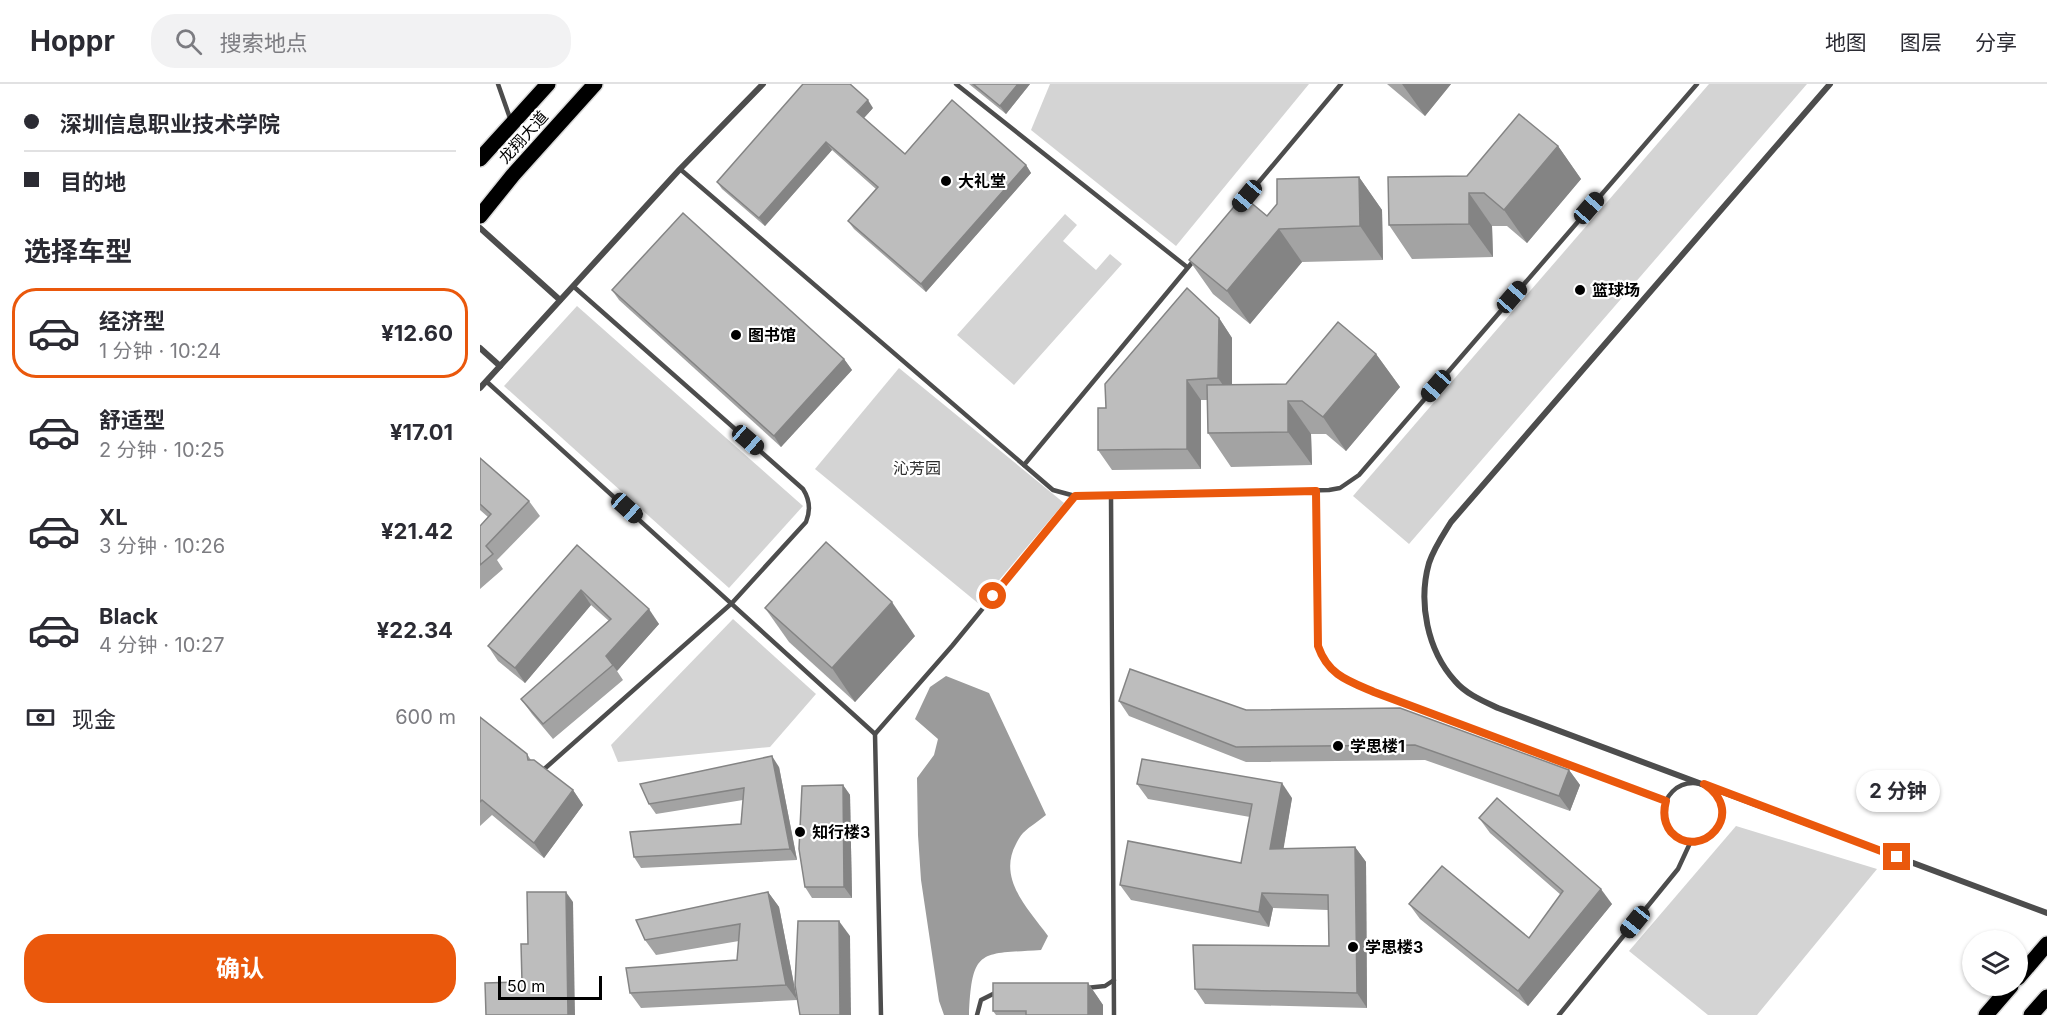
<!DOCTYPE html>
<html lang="zh">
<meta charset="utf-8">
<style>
body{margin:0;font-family:Inter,"Noto Sans SC",sans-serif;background:#f2f2f3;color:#2b2b33;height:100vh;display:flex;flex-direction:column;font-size:22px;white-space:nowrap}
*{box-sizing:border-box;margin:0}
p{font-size:20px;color:#7c7c81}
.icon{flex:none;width:33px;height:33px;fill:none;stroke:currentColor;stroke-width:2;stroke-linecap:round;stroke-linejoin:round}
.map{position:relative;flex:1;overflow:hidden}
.drawer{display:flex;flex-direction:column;background:#fff;width:480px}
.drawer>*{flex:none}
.banner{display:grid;align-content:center;height:132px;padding:0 24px;background:#fff}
.buttons{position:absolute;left:1482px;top:846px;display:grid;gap:12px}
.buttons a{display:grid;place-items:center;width:66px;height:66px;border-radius:50%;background:#fff;box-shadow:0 2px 4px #0004;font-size:30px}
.scale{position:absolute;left:18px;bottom:15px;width:104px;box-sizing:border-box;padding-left:6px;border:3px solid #000;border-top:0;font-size:16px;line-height:21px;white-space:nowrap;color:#000;-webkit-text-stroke:4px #fff;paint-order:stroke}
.end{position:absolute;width:27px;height:27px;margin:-14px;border:8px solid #ea580c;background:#fff;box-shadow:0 0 0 3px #fff}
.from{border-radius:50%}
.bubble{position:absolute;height:42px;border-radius:21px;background:#fff;box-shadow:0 2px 4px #0004;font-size:20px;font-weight:700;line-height:42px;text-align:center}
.car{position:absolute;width:18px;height:36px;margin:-18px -9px;border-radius:8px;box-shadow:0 0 4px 2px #0007;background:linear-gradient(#222 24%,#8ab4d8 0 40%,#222 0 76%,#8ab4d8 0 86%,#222 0)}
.banner b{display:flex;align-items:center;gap:21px;height:57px;font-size:22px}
.banner b+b{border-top:2px solid #e1e1e2}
.banner i{width:15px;height:15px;background:#2b2b33}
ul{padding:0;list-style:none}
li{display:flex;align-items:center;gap:18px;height:90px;margin:0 12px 9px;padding:0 12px;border:3px solid transparent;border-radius:24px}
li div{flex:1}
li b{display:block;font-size:22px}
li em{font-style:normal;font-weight:700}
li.active{border-color:#ea580c}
li>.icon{width:54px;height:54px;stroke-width:1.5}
h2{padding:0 24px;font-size:27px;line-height:72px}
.pay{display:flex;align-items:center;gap:15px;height:66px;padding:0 24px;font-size:22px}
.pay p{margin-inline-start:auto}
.primary-button{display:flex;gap:12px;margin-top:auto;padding:12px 24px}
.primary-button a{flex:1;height:69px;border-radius:24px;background:#ea580c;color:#fff;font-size:24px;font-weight:700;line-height:69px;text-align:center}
header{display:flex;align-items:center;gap:36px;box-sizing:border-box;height:84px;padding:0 30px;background:#fff;border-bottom:2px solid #e1e1e2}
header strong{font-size:28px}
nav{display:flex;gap:33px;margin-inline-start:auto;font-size:21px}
.search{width:420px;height:54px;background:#f2f2f3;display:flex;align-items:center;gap:15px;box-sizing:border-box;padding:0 21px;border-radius:24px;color:#7c7c81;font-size:22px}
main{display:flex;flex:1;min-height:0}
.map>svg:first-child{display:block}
</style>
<header>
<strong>Hoppr</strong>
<div class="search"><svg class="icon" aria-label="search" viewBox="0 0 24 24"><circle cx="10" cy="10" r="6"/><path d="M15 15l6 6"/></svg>搜索地点</div>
<nav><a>地图</a><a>图层</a><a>分享</a></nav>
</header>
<main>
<section class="drawer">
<div class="banner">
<b><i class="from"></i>深圳信息职业技术学院</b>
<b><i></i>目的地</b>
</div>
<h2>选择车型</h2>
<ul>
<li class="active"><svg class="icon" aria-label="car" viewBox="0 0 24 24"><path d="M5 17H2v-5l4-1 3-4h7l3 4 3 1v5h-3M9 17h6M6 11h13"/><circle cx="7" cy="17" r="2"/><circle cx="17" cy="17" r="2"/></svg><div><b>经济型</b><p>1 分钟 · 10:24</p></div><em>¥12.60</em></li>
<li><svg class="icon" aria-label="car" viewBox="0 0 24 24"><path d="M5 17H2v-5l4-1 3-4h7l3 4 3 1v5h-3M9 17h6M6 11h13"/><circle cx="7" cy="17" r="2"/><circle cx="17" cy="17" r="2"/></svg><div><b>舒适型</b><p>2 分钟 · 10:25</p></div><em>¥17.01</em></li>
<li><svg class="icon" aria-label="car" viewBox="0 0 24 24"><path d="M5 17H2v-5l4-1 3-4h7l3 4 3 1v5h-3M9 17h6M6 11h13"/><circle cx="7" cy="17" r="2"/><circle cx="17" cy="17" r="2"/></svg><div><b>XL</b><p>3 分钟 · 10:26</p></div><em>¥21.42</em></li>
<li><svg class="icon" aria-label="car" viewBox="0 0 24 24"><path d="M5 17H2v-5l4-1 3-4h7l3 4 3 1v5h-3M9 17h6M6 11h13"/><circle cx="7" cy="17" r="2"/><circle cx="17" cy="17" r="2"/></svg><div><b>Black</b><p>4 分钟 · 10:27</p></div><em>¥22.34</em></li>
</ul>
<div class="pay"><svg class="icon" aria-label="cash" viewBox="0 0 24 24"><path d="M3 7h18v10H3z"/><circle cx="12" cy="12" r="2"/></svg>现金<p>600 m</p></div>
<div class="primary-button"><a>确认</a></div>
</section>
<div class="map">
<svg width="1567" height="931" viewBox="0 0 1567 931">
<rect width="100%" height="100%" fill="#fff"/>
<!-- green -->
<g fill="#d4d4d4">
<polygon points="570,0 829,0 696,162 551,46"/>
<polygon points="1229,0 1327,0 929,460 873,412"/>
<polygon points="585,130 597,141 583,157 616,186 630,170 642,180 534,301 477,251"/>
<polygon points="97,222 323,422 249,504 24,302"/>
<polygon points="419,284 584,419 499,520 335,385"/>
<polygon points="253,535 336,610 290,663 138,678 131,661"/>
<polygon points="1256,742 1397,785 1277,931 1228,931 1149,867"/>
</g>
<!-- water -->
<path fill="#9b9b9b" d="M466 592 509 609 566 731C559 737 550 742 543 749 540 752 538 756 536 760 517 795 549 826 568 852L561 866C500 870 492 864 489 931H464L459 917 441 796 438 751 437 694 454 671 458 655 435 635 450 603Z"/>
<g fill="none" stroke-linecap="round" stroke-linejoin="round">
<!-- primary casing -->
<g stroke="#dbdbdb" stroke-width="18">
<g id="primary">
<polyline points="0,75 68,0"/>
<polyline points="0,132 33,91 115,0"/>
<polyline points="1538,894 1567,860"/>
<polyline points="1506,931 1531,902"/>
<polyline points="1551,931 1567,913"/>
</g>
</g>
<!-- service -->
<g stroke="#4d4d4d" stroke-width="4.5">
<polyline points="18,0 31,37"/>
<polyline points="476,0 707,183"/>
<polyline points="200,85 573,406 595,412 849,406 860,404 879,391 1217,0"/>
<polyline points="762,118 861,0"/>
<polyline points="6,297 395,650"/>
<polyline points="544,381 715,175"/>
<path d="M836 407 838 562C849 591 868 597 894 607L1186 717"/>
<polyline points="631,411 634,931"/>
<path d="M62 687 252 519 326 438C331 426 330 416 323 405L93 202"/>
<circle cx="1213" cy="728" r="29"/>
<polyline points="606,904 625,902 634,896"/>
<polyline points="401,931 395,650 472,562 595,412"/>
<polyline points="497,931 501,916 517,908"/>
<polyline points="1079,931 1198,785 1211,757"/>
</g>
<!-- minor -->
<g stroke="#4d4d4d" stroke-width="6">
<path d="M1350 0 971 438C963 451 954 464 949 479 938 518 947 566 975 597 986 610 1003 617 1018 624L1567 829"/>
<polyline points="0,144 80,216"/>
<polyline points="0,264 20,282"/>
<polyline points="0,304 200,85 283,0"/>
</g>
<!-- primary -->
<use href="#primary" stroke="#000" stroke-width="15"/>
</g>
<!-- wall -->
<g fill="#a3a3a3">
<polygon points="489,0 550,0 526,30"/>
<polygon points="907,0 971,0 945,32"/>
<polygon points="393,24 384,34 425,70 546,81 551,89 446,208 374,145 368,137 396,105 352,66 285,142 242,105 237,98"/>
<polygon points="1078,62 1101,95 1047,159 1027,142 1012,142 1013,173 932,175 909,141 987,92"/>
<polygon points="879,93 902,126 903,176 822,178 770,240 733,210 709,176 787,132"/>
<polygon points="132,206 364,275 372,286 301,363 139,216"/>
<polygon points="739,234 752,254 752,301 806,300 896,270 920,303 866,367 846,350 831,350 832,381 751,383 728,349 727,316 721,316 721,385 632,386 618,366 626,324"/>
<polygon points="0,374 49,417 60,432 17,476 23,485 0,505 0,442 8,433 0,426"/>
<polygon points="97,461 179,540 137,587 143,596 73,655 52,630 41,615 129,537 111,521 45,599 18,577 8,562"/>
<polygon points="285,524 435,552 375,618 309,558"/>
<polygon points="639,617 766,626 1089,686 1100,701 1090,727 945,676 766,678 649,632"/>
<polygon points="0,633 47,670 51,676 93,706 103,721 64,774 12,731 0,742"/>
<polygon points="299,683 317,776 161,784 154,773 261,740 263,716 176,730 169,720"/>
<polygon points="657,700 812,714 803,765 875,763 886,778 887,924 725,920 715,905 849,862 848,826 793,824 789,843 651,816 640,801 761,779 770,733 668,715"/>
<polygon points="363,701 370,711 372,814 332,814 325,803"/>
<polygon points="999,734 1132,820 1048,922 940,835 929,820 1049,854 1081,811 1010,749"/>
<polygon points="288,808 299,823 317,916 161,924 150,909 257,876 259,857 176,871 165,856"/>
<polygon points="608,899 623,921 623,931 516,931 513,927"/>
</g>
<!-- shaded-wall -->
<g fill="#848484">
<polygon points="538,0 550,0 526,30 520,22"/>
<polygon points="922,0 971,0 945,32"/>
<polygon points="388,16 393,24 382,36 377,28"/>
<polygon points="346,58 352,66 285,142 279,134"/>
<polygon points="1078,62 1101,95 1047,159 1024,126"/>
<polygon points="546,81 551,89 446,208 441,200"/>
<polygon points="879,93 902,126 903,176 880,142"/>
<polygon points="989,109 1012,142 1013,173 989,140"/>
<polygon points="799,145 822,178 770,240 747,207"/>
<polygon points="739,234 752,254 752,314 738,294"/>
<polygon points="896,270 920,303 866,367 843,333"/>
<polygon points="364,275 372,286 301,363 294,352"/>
<polygon points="707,296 721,316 721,385 707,365"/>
<polygon points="808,317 831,350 832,381 808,348"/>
<polygon points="101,506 111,521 45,599 35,584"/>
<polygon points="412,518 435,552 375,618 352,584"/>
<polygon points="169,525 179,540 137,587 126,572"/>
<polygon points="292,672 299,683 317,776 310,765"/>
<polygon points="1089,686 1100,701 1090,727 1079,712"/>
<polygon points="802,699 812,714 801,780 790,765"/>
<polygon points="363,701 370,711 372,814 364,803"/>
<polygon points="93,706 103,721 64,774 54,759"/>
<polygon points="875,763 886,778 887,924 877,909"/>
<polygon points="1121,805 1132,820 1048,922 1038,907"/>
<polygon points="86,808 93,818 95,931 88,931"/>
<polygon points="288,808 299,823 317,916 306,901"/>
<polygon points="782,809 793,824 789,843 779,828"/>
<polygon points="359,837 370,852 371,931 360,931"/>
<polygon points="608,899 623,921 623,931 608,931"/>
</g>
<!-- building -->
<g fill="#bdbdbd" stroke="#848484" stroke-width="1.5">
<polygon points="323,0 370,0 388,16 377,28 425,70 472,16 546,81 441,200 368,137 398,103 346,58 279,134 237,98"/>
<polygon points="493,0 538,0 520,22"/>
<polygon points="1039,30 1078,62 1024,126 1004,109 989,109 989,140 909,141 908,93 987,92"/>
<polygon points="879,93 880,142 799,145 747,207 709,176 763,112 787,132 797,120 797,95"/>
<polygon points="203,129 364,275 294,352 132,206"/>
<polygon points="707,204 739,234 738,294 707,296 707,365 618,366 618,324 626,324 625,300"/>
<polygon points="858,238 896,270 843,333 822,317 808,317 808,348 728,349 727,301 806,300"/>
<polygon points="0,374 49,417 6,462 13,470 0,481 0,442 11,430 0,420"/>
<polygon points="346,458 412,518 352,584 285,524"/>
<polygon points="97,461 169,525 126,572 133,581 63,640 41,615 131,535 101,506 35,584 8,562"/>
<polygon points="650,585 766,626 920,624 1089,686 1079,712 935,661 756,663 639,617"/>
<polygon points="0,633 47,670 48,676 54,676 93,706 54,759 2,716 0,718"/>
<polygon points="292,672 310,765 154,773 150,748 261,740 264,704 169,720 160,700"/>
<polygon points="662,675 802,699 790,765 875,763 877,909 715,905 713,861 849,862 848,811 782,809 779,828 640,801 648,757 761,779 772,720 657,700"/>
<polygon points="363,701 364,803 325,803 319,765 322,702"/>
<polygon points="1017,714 1121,805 1038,907 929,820 962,782 1049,854 1083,807 999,734"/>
<polygon points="47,808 86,808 88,931 6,931 5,899 42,898 41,860 48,860"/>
<polygon points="288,808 306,901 150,909 146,884 257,876 260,840 165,856 156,836"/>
<polygon points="318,837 359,837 360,931 320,931 315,901"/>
<polygon points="513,899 608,899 608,931 546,931 546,927 513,927"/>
</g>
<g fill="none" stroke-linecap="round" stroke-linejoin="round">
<!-- route -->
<path stroke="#ea580c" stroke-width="8" d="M513 512 595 412 836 407 838 562C848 591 868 597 894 608L1186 717C1183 728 1183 738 1191 748 1220 779 1269 729 1224 700L1417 773"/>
</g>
<!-- markers -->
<g fill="#000" stroke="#fff" stroke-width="2">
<circle cx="466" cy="97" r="6"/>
<circle cx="1100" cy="206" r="6"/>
<circle cx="256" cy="251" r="6"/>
<circle cx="858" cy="662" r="6"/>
<circle cx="320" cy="748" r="6"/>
<circle cx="873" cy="863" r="6"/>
</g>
<g text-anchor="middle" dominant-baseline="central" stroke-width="4.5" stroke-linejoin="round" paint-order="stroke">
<!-- street labels -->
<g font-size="16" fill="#000" stroke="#fff">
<text transform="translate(43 53) rotate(-48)">龙翔大道</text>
</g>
<!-- poi labels -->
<g font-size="16" font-weight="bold" fill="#000" stroke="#fff" text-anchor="start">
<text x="478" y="97">大礼堂</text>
<text x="1112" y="206">篮球场</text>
<text x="268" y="251">图书馆</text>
<text x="870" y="662">学思楼1</text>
<text x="332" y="748">知行楼3</text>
<text x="885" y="863">学思楼3</text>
</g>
<!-- park labels -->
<g font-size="16" fill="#2b2b2b" stroke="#fff">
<text x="437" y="384">沁芳园</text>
</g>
</g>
</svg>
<div class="buttons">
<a><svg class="icon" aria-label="layers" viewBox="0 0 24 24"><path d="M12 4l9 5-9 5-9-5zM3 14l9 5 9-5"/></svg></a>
</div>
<div class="scale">50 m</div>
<i class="end from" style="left:513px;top:512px"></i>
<i class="end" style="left:1417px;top:773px"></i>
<div class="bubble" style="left:1376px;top:686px;width:84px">2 分钟</div>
<i class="car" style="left:767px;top:112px;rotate:220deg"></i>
<i class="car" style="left:1109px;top:124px;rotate:41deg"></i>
<i class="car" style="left:1032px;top:213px;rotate:41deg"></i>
<i class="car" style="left:956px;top:302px;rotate:221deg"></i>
<i class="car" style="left:268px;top:356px;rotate:131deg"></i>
<i class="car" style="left:147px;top:424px;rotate:132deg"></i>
<i class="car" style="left:1155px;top:838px;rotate:219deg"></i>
</div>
</main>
